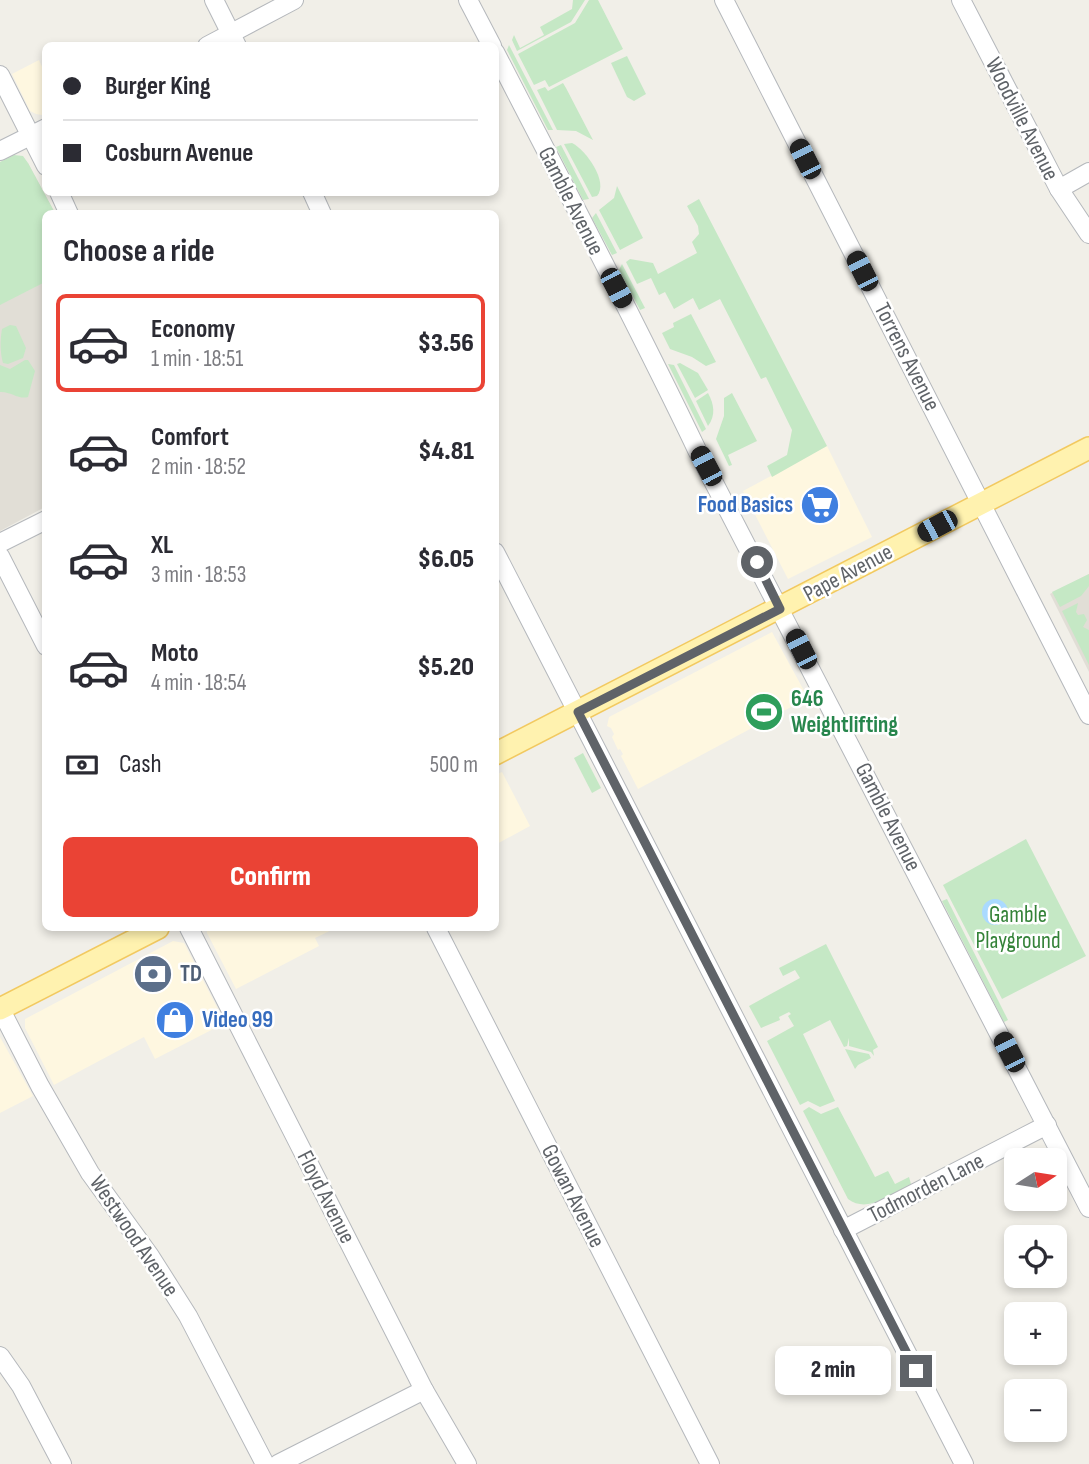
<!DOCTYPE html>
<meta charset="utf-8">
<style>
body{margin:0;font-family:"Sofia Sans Condensed",sans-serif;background:#f7f7f7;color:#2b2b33;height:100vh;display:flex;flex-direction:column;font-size:26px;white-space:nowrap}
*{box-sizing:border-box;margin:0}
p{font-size:23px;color:#7c7c81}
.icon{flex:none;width:38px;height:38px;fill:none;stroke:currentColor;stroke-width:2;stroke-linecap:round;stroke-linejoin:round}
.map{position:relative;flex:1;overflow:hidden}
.side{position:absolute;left:42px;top:210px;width:457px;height:721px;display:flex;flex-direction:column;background:#fff;border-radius:10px;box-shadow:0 4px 10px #0003}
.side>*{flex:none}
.guide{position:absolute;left:42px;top:42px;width:457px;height:154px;border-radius:10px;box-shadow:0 4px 10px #0003;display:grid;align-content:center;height:154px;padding:0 21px;background:#fff}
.needle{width:46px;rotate:78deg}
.fabs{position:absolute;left:1004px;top:1148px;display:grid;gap:14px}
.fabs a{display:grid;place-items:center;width:63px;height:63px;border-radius:10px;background:#fff;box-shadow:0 4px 10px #0003;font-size:35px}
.end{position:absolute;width:32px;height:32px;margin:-16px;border:9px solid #5f6368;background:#fff;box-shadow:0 0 0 4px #fff}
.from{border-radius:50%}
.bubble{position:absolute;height:49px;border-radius:10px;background:#fff;box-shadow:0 4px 10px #0003;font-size:23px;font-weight:800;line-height:49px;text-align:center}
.car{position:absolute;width:21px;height:42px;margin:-21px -10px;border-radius:9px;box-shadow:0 0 5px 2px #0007;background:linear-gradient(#222 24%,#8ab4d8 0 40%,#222 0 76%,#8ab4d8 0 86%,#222 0)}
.guide b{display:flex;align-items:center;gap:24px;height:66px;font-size:26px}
.guide b+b{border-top:2px solid #e1e1e2}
.guide i{width:18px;height:18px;background:#2b2b33}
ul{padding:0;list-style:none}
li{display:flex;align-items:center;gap:21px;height:98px;margin:0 14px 10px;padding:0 7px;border:4px solid transparent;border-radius:10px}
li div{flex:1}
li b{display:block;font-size:26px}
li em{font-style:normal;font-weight:800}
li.selected{border-color:#ea4335}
li>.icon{width:63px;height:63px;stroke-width:1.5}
h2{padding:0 21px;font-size:32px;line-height:84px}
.pay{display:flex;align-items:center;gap:18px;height:77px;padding:0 21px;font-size:26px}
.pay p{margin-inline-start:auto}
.button{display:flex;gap:14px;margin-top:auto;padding:14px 21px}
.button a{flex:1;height:80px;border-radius:10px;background:#ea4335;color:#fff;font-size:28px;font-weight:800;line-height:80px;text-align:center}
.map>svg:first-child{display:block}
</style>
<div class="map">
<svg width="1089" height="1464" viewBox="0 0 1089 1464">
<rect width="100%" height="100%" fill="#f1efe8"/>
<!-- commercial -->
<g fill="#fef7e0">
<polygon points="39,60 45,73 45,113 42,115 36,114 30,111 12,74"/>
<polygon points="827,446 872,537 788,579 743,491"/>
<polygon points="772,632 808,698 638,789 621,756 623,754 620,749 618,750 612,737 614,734 611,728 607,726 609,717"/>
<polygon points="502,772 530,826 495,845 495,775"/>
<polygon points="207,928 336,928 315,938 319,946 236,989 207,933"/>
<polygon points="173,941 184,943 225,1023 155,1059 144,1037 54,1085 25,1028 25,1019"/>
<polygon points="0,1037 33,1096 0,1113"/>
</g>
<!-- education -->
<g fill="#e1ded6">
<polygon points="28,163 55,213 46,214 45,507 0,531 0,168"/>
<polygon points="1089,574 1089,672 1050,594"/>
</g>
<!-- green -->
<g fill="#c5e8c5">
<polygon points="573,0 585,0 571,22 517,51 512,40 514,35 520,48 544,35 540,27 572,9"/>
<polygon points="589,0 598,0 623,49 549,87 545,80 534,85 518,54 575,23"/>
<polygon points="509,45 553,130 548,130 507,50"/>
<polygon points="627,56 646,94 634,101 627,97 611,63"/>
<polygon points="563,83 566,88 593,140 576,131 557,130 537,90 545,87 548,91"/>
<path d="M572 143C586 150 609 182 597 196L592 197 564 144Z"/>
<polygon points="561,145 589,199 583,200 556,147"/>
<polygon points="14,155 23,156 28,163 55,213 46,214 45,282 0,305 0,162"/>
<polygon points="617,186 643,238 620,250 599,210 614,198"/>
<polygon points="699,199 827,446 772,477 767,466 787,455 792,430 766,377 761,379 720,299 699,310 693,298 674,309 665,292 659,295 651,278 637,284 626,262 630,259 653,263 658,274 697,253 692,242 699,234 698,226 687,206"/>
<polygon points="596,213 617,253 612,255 592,218"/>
<polygon points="622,264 645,308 640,310 619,270"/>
<polygon points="691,314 716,362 706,366 692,357 670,349 662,333 674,327 673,323"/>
<path d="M10 325 16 326 26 348 23 358 8 364 3 363C0 353 0 340 2 329Z"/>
<path d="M25 360H28L35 371 28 397C19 400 10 391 0 392V365L10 369Z"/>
<polygon points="680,363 698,373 708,390 695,398 677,364"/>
<polygon points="668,364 674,365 706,429 702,432"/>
<path d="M708 393C714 404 716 415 708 426L696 401Z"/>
<polygon points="732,393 757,441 728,455 732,465 729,466 716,439 724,416 724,398"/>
<polygon points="1089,574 1089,586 1081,596 1060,607 1052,592"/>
<polygon points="1078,603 1076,612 1078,615 1084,614 1087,620 1083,627 1089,630 1089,665 1062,611"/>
<polygon points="583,753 601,788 592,793 574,758"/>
<polygon points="1026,839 1086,956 1002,999 943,885"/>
<polygon points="947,899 1008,1020 1004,1022 942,901"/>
<polygon points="826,944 878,1047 873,1050 874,1056 871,1052 849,1046 849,1038 847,1046 844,1047 830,1020 803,1034 835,1101 820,1107 808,1101 800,1105 767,1041 794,1026 788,1016 791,1014 789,1012 779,1017 780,1020 761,1028 749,1006 800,978 795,970 783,976 779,968"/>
<polygon points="845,1049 869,1054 871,1058 858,1065 855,1069"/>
<path d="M809 1107 821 1114 838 1107 875 1177 888 1171 895 1184 909 1177 911 1184C891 1194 868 1214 848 1199L803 1111Z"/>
</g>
<!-- water -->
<circle fill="#aadaff" cx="995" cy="912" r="13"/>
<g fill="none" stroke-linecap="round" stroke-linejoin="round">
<!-- minor casing -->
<g stroke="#b5b8bc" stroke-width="20">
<g id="minor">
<polyline points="214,0 237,46"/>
<polyline points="468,0 492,46"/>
<polyline points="724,0 1089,715"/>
<polyline points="961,0 1059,189 1089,234"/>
<polyline points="207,46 294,0"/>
<path d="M495 52C563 184 633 316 697 450L1089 1208"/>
<polyline points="0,75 46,166"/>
<polyline points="0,151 46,128"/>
<polyline points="1059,189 1089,172"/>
<polyline points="59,192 69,214"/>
<polyline points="312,192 322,214"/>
<polyline points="0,543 46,520"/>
<polyline points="495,552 964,1464"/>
<polyline points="0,556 46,646"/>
<polyline points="189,928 424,1390 467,1464"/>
<polyline points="436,928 710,1464"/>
<polyline points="0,1008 40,1086 90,1173 150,1256 188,1316 265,1464"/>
<polyline points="843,1230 1047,1125"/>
<polyline points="0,1356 21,1386 62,1464"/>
<polyline points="278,1464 424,1390"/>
</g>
</g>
<!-- major casing -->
<g stroke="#f2c960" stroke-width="24">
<g id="major">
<polyline points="495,754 1089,448"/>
<polyline points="0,1009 158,928"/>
</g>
</g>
<!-- minor -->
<use href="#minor" stroke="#fff" stroke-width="18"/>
<!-- major -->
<use href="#major" stroke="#fff2af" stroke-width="21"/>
</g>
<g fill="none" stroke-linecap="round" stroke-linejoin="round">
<!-- route -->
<polyline stroke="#5f6368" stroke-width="9" points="757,562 780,609 578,712 916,1371"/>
</g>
<!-- icons -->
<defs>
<g id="supermarket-disc" transform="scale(2.0125)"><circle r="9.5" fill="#3f7fe0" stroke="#fff"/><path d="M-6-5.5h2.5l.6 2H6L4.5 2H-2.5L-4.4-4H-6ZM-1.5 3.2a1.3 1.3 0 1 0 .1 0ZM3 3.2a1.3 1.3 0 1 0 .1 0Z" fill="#fff"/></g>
<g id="stadium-disc" transform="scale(2.0125)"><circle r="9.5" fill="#2e9e5b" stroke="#fff"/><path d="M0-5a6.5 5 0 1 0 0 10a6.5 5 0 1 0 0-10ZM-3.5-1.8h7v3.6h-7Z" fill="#fff"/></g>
<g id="bank-disc" transform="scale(2.0125)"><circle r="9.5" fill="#5c6f8a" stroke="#fff"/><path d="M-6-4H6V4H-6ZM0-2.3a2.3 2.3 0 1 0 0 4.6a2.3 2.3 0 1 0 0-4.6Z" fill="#fff"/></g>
<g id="shop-disc" transform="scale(2.0125)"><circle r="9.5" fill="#3f7fe0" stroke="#fff"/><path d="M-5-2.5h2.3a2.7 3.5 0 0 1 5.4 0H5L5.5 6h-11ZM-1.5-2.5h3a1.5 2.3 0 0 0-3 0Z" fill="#fff"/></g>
</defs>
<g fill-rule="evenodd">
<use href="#supermarket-disc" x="820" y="505"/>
<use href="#stadium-disc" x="764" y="712"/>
<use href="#bank-disc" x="153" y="974"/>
<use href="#shop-disc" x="175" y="1020"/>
</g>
<g text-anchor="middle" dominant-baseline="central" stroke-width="5" stroke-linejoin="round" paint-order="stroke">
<!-- street labels -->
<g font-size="23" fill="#5f6368" stroke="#fff">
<text transform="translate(1022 119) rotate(63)">Woodville Avenue</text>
<text transform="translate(571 201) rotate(63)">Gamble Avenue</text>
<text transform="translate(907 357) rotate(63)">Torrens Avenue</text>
<text transform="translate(848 573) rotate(-28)">Pape Avenue</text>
<text transform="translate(888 817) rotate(63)">Gamble Avenue</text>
<text transform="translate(926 1188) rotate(-27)">Todmorden Lane</text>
<text transform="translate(573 1196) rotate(63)">Gowan Avenue</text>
<text transform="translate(326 1197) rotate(63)">Floyd Avenue</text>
<text transform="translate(134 1236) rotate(56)">Westwood Avenue</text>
</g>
<!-- shop labels -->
<g font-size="23" font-weight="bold" fill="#366cbe" stroke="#fff" text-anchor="end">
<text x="793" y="505">Food Basics</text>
<text x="202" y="1020" text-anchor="start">Video 99</text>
</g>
<!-- leisure labels -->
<g font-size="23" font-weight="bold" fill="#27864d" stroke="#fff" text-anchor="start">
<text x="791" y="699">646<tspan x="791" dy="26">Weightlifting</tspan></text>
</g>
<!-- park labels -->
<g font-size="23" fill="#348238" stroke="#fff">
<text x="1018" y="915">Gamble<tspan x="1018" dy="26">Playground</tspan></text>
</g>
<!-- service labels -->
<g font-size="23" font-weight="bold" fill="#4e5e75" stroke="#fff" text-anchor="start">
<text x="180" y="974">TD</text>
</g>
</g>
</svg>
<div class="fabs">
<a><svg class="needle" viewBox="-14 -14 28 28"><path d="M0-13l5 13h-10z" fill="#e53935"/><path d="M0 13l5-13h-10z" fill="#7c7c81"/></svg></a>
<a><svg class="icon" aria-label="locate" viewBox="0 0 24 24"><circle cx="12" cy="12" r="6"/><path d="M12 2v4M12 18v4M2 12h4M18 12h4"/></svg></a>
<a>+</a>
<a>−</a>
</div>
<i class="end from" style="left:757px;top:562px"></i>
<i class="end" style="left:916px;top:1371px"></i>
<div class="bubble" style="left:775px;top:1346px;width:116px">2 min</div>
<i class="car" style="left:805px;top:159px;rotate:333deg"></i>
<i class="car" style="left:862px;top:271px;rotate:333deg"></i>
<i class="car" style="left:616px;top:288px;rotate:152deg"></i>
<i class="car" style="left:706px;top:466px;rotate:332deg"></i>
<i class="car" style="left:937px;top:526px;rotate:242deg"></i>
<i class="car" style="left:801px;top:649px;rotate:333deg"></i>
<i class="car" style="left:1009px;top:1052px;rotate:333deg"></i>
<div class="guide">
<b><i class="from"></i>Burger King</b>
<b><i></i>Cosburn Avenue</b>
</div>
<section class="side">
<h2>Choose a ride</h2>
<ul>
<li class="selected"><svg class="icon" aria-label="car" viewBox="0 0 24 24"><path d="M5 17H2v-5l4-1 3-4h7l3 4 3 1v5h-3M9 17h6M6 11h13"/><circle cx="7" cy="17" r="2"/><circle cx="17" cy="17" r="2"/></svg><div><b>Economy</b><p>1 min · 18:51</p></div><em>$3.56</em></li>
<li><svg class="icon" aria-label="car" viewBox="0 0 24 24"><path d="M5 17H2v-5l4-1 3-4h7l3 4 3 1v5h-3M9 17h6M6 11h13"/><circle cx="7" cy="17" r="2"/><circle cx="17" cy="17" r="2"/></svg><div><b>Comfort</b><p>2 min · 18:52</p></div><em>$4.81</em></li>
<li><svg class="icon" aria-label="car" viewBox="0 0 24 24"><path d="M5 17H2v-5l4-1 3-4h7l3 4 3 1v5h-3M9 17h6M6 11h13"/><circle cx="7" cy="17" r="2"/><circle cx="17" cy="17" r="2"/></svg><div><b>XL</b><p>3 min · 18:53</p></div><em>$6.05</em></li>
<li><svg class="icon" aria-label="car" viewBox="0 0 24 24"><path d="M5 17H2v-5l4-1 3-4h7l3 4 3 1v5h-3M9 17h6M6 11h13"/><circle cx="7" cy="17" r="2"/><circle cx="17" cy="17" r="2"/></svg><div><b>Moto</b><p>4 min · 18:54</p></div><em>$5.20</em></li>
</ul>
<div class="pay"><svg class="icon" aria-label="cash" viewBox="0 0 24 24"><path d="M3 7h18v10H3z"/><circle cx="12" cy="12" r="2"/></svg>Cash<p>500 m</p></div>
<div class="button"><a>Confirm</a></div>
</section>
</div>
